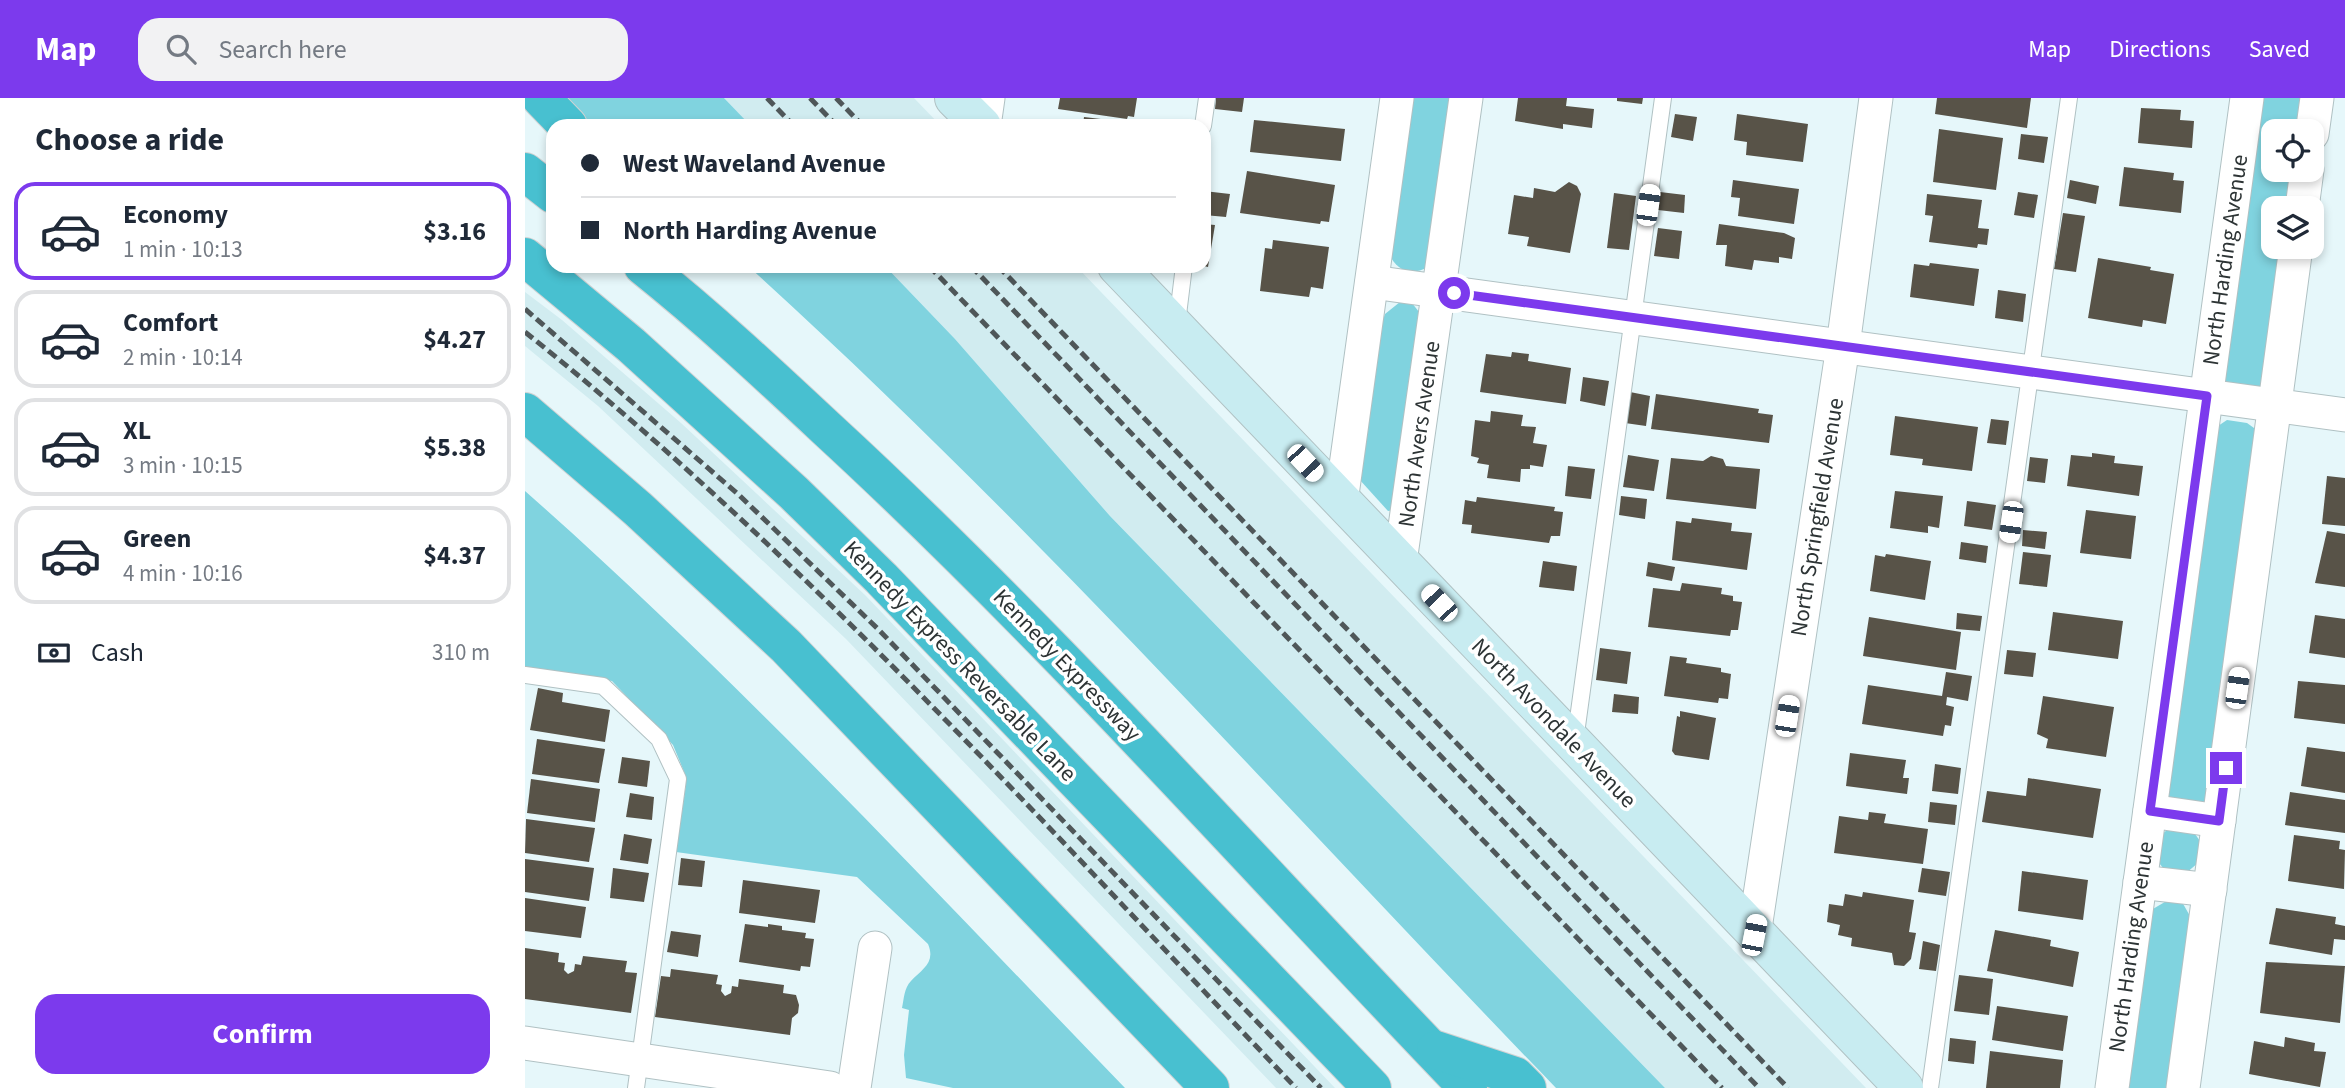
<!DOCTYPE html>
<meta charset="utf-8">
<style>
body{margin:0;font-family:"Source Sans 3",sans-serif;background:#f2f2f3;color:#1f2937;height:100vh;display:flex;flex-direction:column;font-size:26px;white-space:nowrap}
*{box-sizing:border-box;margin:0}
p{font-size:23px;color:#747a83}
.icon{flex:none;width:38px;height:38px;fill:none;stroke:currentColor;stroke-width:2;stroke-linecap:round;stroke-linejoin:round}
.map{position:relative;flex:1;overflow:hidden}
.panel{display:flex;flex-direction:column;background:#fff;width:525px}
.panel>*{flex:none}
.banner{position:absolute;left:21px;top:21px;width:665px;height:154px;border-radius:21px;box-shadow:0 4px 10px #0003;display:grid;align-content:center;height:154px;padding:0 35px;background:#fff}
.tools{position:absolute;left:1736px;top:21px;display:grid;gap:14px}
.tools a{display:grid;place-items:center;width:63px;height:63px;border-radius:14px;background:#fff;box-shadow:0 4px 10px #0003;font-size:35px}
.end{position:absolute;width:32px;height:32px;margin:-16px;border:9px solid #7c3aed;background:#fff;box-shadow:0 0 0 4px #fff}
.from{border-radius:50%}
.car{position:absolute;width:21px;height:42px;margin:-21px -10px;border-radius:9px;box-shadow:0 0 5px 2px #0007;background:linear-gradient(#fff 24%,#345 0 40%,#fff 0 76%,#345 0 86%,#fff 0)}
.banner b{display:flex;align-items:center;gap:24px;height:66px;font-size:26px}
.banner b+b{border-top:2px solid #e0e1e3}
.banner i{width:18px;height:18px;background:#1f2937}
ul{padding:0;list-style:none}
li{display:flex;align-items:center;gap:21px;height:98px;margin:0 14px 10px;padding:0 21px;border:4px solid #e0e1e3;border-radius:21px}
li div{flex:1}
li b{display:block;font-size:26px}
li em{font-style:normal;font-weight:700}
li.active{border-color:#7c3aed}
li>.icon{width:63px;height:63px;stroke-width:1.5}
h2{padding:0 35px;font-size:32px;line-height:84px}
.pay{display:flex;align-items:center;gap:18px;height:77px;padding:0 35px;font-size:26px}
.pay p{margin-inline-start:auto}
.action{display:flex;gap:14px;margin-top:auto;padding:14px 35px}
.action a{flex:1;height:80px;border-radius:21px;background:#7c3aed;color:#fff;font-size:28px;font-weight:700;line-height:80px;text-align:center}
header{display:flex;align-items:center;gap:42px;box-sizing:border-box;height:98px;padding:0 35px;background:#7c3aed;color:#fff}
header strong{font-size:33px}
nav{display:flex;gap:38px;margin-inline-start:auto;font-size:24px}
.search{width:490px;height:63px;background:#f2f2f3;display:flex;align-items:center;gap:18px;box-sizing:border-box;padding:0 24px;border-radius:21px;color:#747a83;font-size:26px}
main{display:flex;flex:1;min-height:0}
.map>svg:first-child{display:block}
</style>
<header>
<strong>Map</strong>
<div class="search"><svg class="icon" aria-label="search" viewBox="0 0 24 24"><circle cx="10" cy="10" r="6"/><path d="M15 15l6 6"/></svg>Search here</div>
<nav><a>Map</a><a>Directions</a><a>Saved</a></nav>
</header>
<main>
<section class="panel">
<h2>Choose a ride</h2>
<ul>
<li class="active"><svg class="icon" aria-label="car" viewBox="0 0 24 24"><path d="M5 17H2v-5l4-1 3-4h7l3 4 3 1v5h-3M9 17h6M6 11h13"/><circle cx="7" cy="17" r="2"/><circle cx="17" cy="17" r="2"/></svg><div><b>Economy</b><p>1 min · 10:13</p></div><em>$3.16</em></li>
<li><svg class="icon" aria-label="car" viewBox="0 0 24 24"><path d="M5 17H2v-5l4-1 3-4h7l3 4 3 1v5h-3M9 17h6M6 11h13"/><circle cx="7" cy="17" r="2"/><circle cx="17" cy="17" r="2"/></svg><div><b>Comfort</b><p>2 min · 10:14</p></div><em>$4.27</em></li>
<li><svg class="icon" aria-label="car" viewBox="0 0 24 24"><path d="M5 17H2v-5l4-1 3-4h7l3 4 3 1v5h-3M9 17h6M6 11h13"/><circle cx="7" cy="17" r="2"/><circle cx="17" cy="17" r="2"/></svg><div><b>XL</b><p>3 min · 10:15</p></div><em>$5.38</em></li>
<li><svg class="icon" aria-label="car" viewBox="0 0 24 24"><path d="M5 17H2v-5l4-1 3-4h7l3 4 3 1v5h-3M9 17h6M6 11h13"/><circle cx="7" cy="17" r="2"/><circle cx="17" cy="17" r="2"/></svg><div><b>Green</b><p>4 min · 10:16</p></div><em>$4.37</em></li>
</ul>
<div class="pay"><svg class="icon" aria-label="cash" viewBox="0 0 24 24"><path d="M3 7h18v10H3z"/><circle cx="12" cy="12" r="2"/></svg>Cash<p>310 m</p></div>
<div class="action"><a>Confirm</a></div>
</section>
<div class="map">
<svg width="1820" height="990" viewBox="0 0 1820 990">
<rect width="100%" height="100%" fill="#e6f7fa"/>
<!-- built -->
<g fill="#d1ecf0">
<polygon points="199,0 389,0 416,28 226,28"/>
<polygon points="360,168 551,168 1341,990 1140,990 585,418 430,241"/>
<polygon points="0,194 37,222 156,325 340,497 810,990 751,990 321,541 73,308 0,248"/>
</g>
<!-- green -->
<g fill="#80d3df">
<polygon points="39,0 199,0 226,28 68,28"/>
<path d="M884 0H933L903 169C885 179 870 172 863 153Z"/>
<polygon points="1732,0 1780,0 1776,33 1748,33 1748,72 1771,72 1766,110 1748,110 1748,149 1761,149 1740,281 1733,291 1703,290 1697,282"/>
<path d="M223 168H360L430 241 585 418 1140 990H1031C764 714 508 426 223 168Z"/>
<polygon points="875,204 887,205 894,214 870,412 863,413 834,381 855,230 860,216"/>
<polygon points="1702,322 1722,325 1729,330 1731,340 1681,702 1671,709 1658,710 1641,697 1693,328"/>
<path d="M0 393C212 580 404 787 600 990H428L381 980 379 957 384 912 377 910C379 901 379 890 386 883 397 871 411 865 403 846L332 779 151 754 161 686 160 676 148 647 87 583 0 569Z"/>
<polygon points="1642,732 1670,736 1675,743 1673,765 1661,775 1639,771 1634,765 1636,737"/>
<polygon points="1645,801 1657,804 1669,825 1648,990 1595,990 1621,815"/>
</g>
<!-- building -->
<g fill="#585348">
<polygon points="535,0 612,0 609,19 603,18 602,21 533,11"/>
<polygon points="691,0 719,0 717,14 690,11"/>
<polygon points="993,0 1042,0 1041,8 1069,11 1067,30 1038,26 1038,31 990,23"/>
<polygon points="1092,0 1118,0 1117,6 1092,3"/>
<polygon points="1412,0 1506,0 1502,30 1410,16"/>
<polygon points="1616,10 1656,12 1655,22 1669,23 1667,50 1613,45"/>
<polygon points="1150,16 1172,19 1168,43 1146,39"/>
<polygon points="1212,16 1283,26 1278,64 1221,57 1222,44 1209,42"/>
<polygon points="559,19 618,26 618,28 558,28"/>
<polygon points="729,22 820,31 816,63 725,54"/>
<polygon points="1414,31 1478,40 1471,92 1408,84"/>
<polygon points="1496,36 1523,39 1519,65 1493,61"/>
<polygon points="1599,69 1649,75 1648,82 1659,83 1656,115 1594,108"/>
<polygon points="722,73 810,87 804,124 796,123 795,126 715,115"/>
<polygon points="1208,82 1274,91 1269,126 1213,118 1215,100 1206,99"/>
<polygon points="1545,82 1574,88 1571,106 1542,100"/>
<polygon points="1044,84 1052,88 1056,96 1045,155 1002,148 1004,139 983,136 989,97 1008,100 1009,90 1030,94"/>
<polygon points="679,93 705,96 701,119 679,117"/>
<polygon points="1135,94 1160,97 1159,115 1133,112"/>
<polygon points="1493,94 1513,97 1509,120 1489,117"/>
<polygon points="1089,95 1111,98 1104,152 1082,150"/>
<polygon points="1402,96 1457,102 1453,130 1464,131 1462,147 1453,146 1452,150 1404,144 1408,118 1400,117"/>
<polygon points="1538,115 1560,118 1551,174 1529,171"/>
<polygon points="679,126 690,127 683,169 679,168"/>
<polygon points="1194,126 1259,135 1270,140 1267,161 1254,159 1254,165 1229,162 1227,172 1200,168 1202,147 1191,147"/>
<polygon points="1133,130 1157,133 1154,161 1129,158"/>
<polygon points="748,142 804,149 798,191 786,189 784,199 735,193 740,150 747,151"/>
<polygon points="1573,160 1626,169 1625,172 1649,176 1641,226 1618,222 1617,229 1563,220"/>
<polygon points="1405,165 1454,171 1449,208 1385,199 1389,166 1404,168"/>
<polygon points="1473,192 1501,196 1498,224 1470,220"/>
<polygon points="987,254 1004,256 1003,263 1046,270 1041,306 955,294 961,256 986,259"/>
<polygon points="1058,279 1084,283 1080,308 1055,303"/>
<polygon points="1105,294 1125,298 1121,328 1100,325"/>
<polygon points="1131,296 1234,311 1233,315 1248,317 1244,345 1126,331"/>
<polygon points="966,313 998,317 996,328 1011,329 1008,345 1022,347 1018,369 1005,367 1005,371 996,371 995,384 962,380 964,367 952,365 954,360 946,358 950,322 965,324"/>
<polygon points="1370,318 1453,329 1447,373 1397,367 1398,361 1365,357"/>
<polygon points="1466,321 1484,323 1481,347 1462,345"/>
<polygon points="1567,355 1590,358 1589,365 1618,368 1614,398 1542,388 1546,357 1567,359"/>
<polygon points="1103,357 1134,362 1129,393 1098,389"/>
<polygon points="1186,358 1198,361 1201,368 1235,371 1231,411 1141,401 1146,360 1178,363"/>
<polygon points="1505,359 1523,361 1520,385 1502,383"/>
<polygon points="1043,368 1070,371 1066,401 1040,398"/>
<polygon points="1802,378 1820,380 1820,428 1797,426"/>
<polygon points="1370,393 1418,398 1414,430 1403,428 1403,435 1365,430"/>
<polygon points="1096,398 1122,401 1120,421 1094,417"/>
<polygon points="952,399 1030,409 1029,413 1038,414 1035,438 1026,438 1024,445 946,435 947,427 937,426 940,402 951,404"/>
<polygon points="1442,403 1471,407 1467,432 1439,428"/>
<polygon points="1561,412 1611,418 1606,461 1555,455"/>
<polygon points="1167,420 1207,425 1206,433 1227,435 1222,472 1147,462 1151,423 1166,425"/>
<polygon points="1498,432 1522,434 1520,451 1497,448"/>
<polygon points="1802,433 1820,436 1820,489 1790,485"/>
<polygon points="1436,444 1463,448 1461,465 1434,461"/>
<polygon points="1498,454 1526,457 1522,489 1494,486"/>
<polygon points="1361,456 1406,463 1400,502 1345,493 1350,457 1360,459"/>
<polygon points="1018,463 1052,468 1049,493 1014,489"/>
<polygon points="1123,464 1150,469 1147,483 1121,478"/>
<polygon points="1157,485 1197,490 1196,496 1208,498 1208,503 1217,504 1213,532 1206,532 1205,538 1123,529 1128,490 1155,493"/>
<polygon points="1528,514 1598,523 1593,561 1523,552"/>
<polygon points="1432,515 1457,518 1455,533 1431,531"/>
<polygon points="1790,517 1820,521 1820,560 1784,555"/>
<polygon points="1344,519 1436,534 1431,572 1338,558"/>
<polygon points="1075,550 1106,554 1102,586 1071,582"/>
<polygon points="1482,552 1511,555 1508,579 1479,576"/>
<polygon points="1145,558 1162,560 1161,565 1196,570 1196,574 1206,576 1203,601 1194,600 1193,605 1139,598"/>
<polygon points="1421,574 1447,578 1443,603 1422,599 1421,607 1429,609 1426,628 1420,627 1418,638 1337,626 1343,587 1417,598"/>
<polygon points="1773,583 1820,587 1820,626 1769,620"/>
<polygon points="13,590 38,595 37,604 85,612 80,644 5,632"/>
<polygon points="1089,596 1114,599 1113,616 1087,614"/>
<polygon points="1518,598 1589,609 1581,659 1521,650 1523,641 1512,636"/>
<polygon points="1155,613 1191,620 1184,662 1150,657 1147,653 1152,618 1155,619"/>
<polygon points="12,641 80,651 74,685 7,676"/>
<polygon points="1782,649 1820,654 1820,695 1776,688"/>
<polygon points="1325,655 1381,662 1378,680 1384,680 1382,696 1321,688"/>
<polygon points="97,659 125,663 122,689 93,685"/>
<polygon points="1410,666 1436,670 1433,696 1407,693"/>
<polygon points="1503,680 1576,691 1568,740 1457,724 1462,693 1501,698"/>
<polygon points="6,681 75,691 70,724 2,715"/>
<polygon points="1765,694 1820,702 1820,735 1760,727"/>
<polygon points="105,695 129,699 127,722 101,719"/>
<polygon points="1405,704 1432,707 1430,727 1403,724"/>
<polygon points="1344,714 1361,716 1359,725 1403,731 1398,766 1309,755 1314,718 1343,722"/>
<polygon points="1,721 70,730 64,764 0,755"/>
<polygon points="99,736 127,741 123,766 95,762"/>
<polygon points="1769,737 1815,743 1814,751 1820,752 1819,791 1763,783"/>
<polygon points="156,760 180,763 177,789 153,787"/>
<polygon points="0,761 69,770 64,803 0,794"/>
<polygon points="88,770 124,775 119,804 85,800"/>
<polygon points="1397,770 1425,774 1421,798 1393,794"/>
<polygon points="1497,773 1563,782 1558,822 1493,813"/>
<polygon points="218,782 295,792 290,825 214,815"/>
<polygon points="1338,794 1389,802 1384,834 1391,835 1386,861 1379,868 1369,867 1367,855 1326,848 1327,840 1313,837 1315,827 1302,824 1304,806 1318,808 1320,796 1337,799"/>
<polygon points="0,800 61,809 56,840 0,833"/>
<polygon points="1751,810 1811,819 1810,826 1820,828 1820,842 1809,841 1807,857 1744,846"/>
<polygon points="220,826 243,829 243,826 257,828 257,832 281,835 280,840 289,841 285,869 276,868 275,873 214,864"/>
<polygon points="1470,832 1526,842 1525,848 1554,854 1548,889 1462,873"/>
<polygon points="146,833 176,837 173,859 142,854"/>
<polygon points="1398,843 1415,847 1411,873 1394,871"/>
<polygon points="0,850 34,855 33,864 40,865 39,872 43,876 49,873 50,866 56,867 58,858 102,863 100,874 112,875 106,915 0,901"/>
<polygon points="1741,864 1820,868 1815,925 1735,915"/>
<polygon points="146,871 193,877 191,886 197,887 196,893 200,898 206,895 207,888 213,889 214,881 259,887 258,895 271,897 274,907 273,915 267,920 265,937 130,919 136,878 145,879"/>
<polygon points="1434,877 1468,881 1464,917 1429,913"/>
<polygon points="1472,908 1543,918 1538,953 1467,942"/>
<polygon points="1760,939 1790,945 1789,953 1801,954 1795,989 1724,976 1729,943 1759,949"/>
<polygon points="1425,940 1451,943 1449,966 1423,963"/>
<polygon points="1465,953 1538,962 1535,990 1461,990"/>
</g>
<g fill="none" stroke-linecap="round" stroke-linejoin="round">
<!-- lane casing -->
<g stroke="#b0c1c3" stroke-width="18">
<g id="lane">
<polyline points="678,28 682,0"/>
<polyline points="652,225 659,168"/>
<polyline points="0,577 78,588 134,641 153,681 111,990"/>
<polyline points="1050,643 1138,0"/>
<polyline points="1405,990 1544,0"/>
</g>
</g>
<!-- street casing -->
<g stroke="#b0c1c3" stroke-width="35">
<g id="street">
<polyline points="459,28 463,0"/>
<polyline points="1787,36 1792,0"/>
<polyline points="1777,110 1782,72"/>
<polyline points="847,184 1820,317"/>
<polyline points="816,404 872,0"/>
<polyline points="875,464 941,0"/>
<polyline points="1625,713 1694,723"/>
<polyline points="1615,784 1685,792"/>
<polyline points="1229,837 1318,248 1351,0"/>
<polyline points="0,945 305,990"/>
<polyline points="329,990 350,850"/>
<polyline points="1587,990 1722,0"/>
<polyline points="1658,990 1771,149"/>
</g>
</g>
<!-- secondary casing -->
<g stroke="#b0c1c3" stroke-width="40">
<g id="secondary">
<polyline points="429,0 457,28"/>
<polyline points="592,168 1379,990"/>
</g>
</g>
<!-- highway casing -->
<g stroke="#d1d2d3" stroke-width="40">
<g id="highway">
<polyline points="16,0 43,28"/>
<polyline points="0,74 28,96"/>
<polyline points="0,159 106,247 269,395 356,480 847,990"/>
<path d="M118 168C182 219 242 275 302 331 528 539 730 769 943 990"/>
<polyline points="0,314 113,411 261,548 685,990"/>
<polyline points="911,952 990,978 1002,990"/>
</g>
</g>
<!-- lane -->
<use href="#lane" stroke="#fff" stroke-width="16"/>
<!-- street -->
<use href="#street" stroke="#fff" stroke-width="33"/>
<!-- secondary -->
<use href="#secondary" stroke="#c8ecf1" stroke-width="38"/>
<!-- highway -->
<use href="#highway" stroke="#48c0d0" stroke-width="38"/>
<!-- rail -->
<g stroke="#4f5759" stroke-width="5" stroke-dasharray="10 5" stroke-linecap="butt">
<polyline points="242,0 269,28"/>
<polyline points="285,0 312,28"/>
<polyline points="311,0 338,28"/>
<polyline points="404,168 1197,990"/>
<polyline points="446,168 1234,990"/>
<polyline points="473,168 1263,990"/>
<polyline points="0,211 214,397 353,531 796,990"/>
<path d="M0 234C282 459 522 730 771 990"/>
</g>
</g>
<g fill="none" stroke-linecap="round" stroke-linejoin="round">
<!-- route -->
<polyline stroke="#7c3aed" stroke-width="9" points="929,195 1682,298 1625,713 1694,723 1701,670"/>
</g>
<g text-anchor="middle" dominant-baseline="central" stroke-width="7" stroke-linejoin="round" paint-order="stroke">
<!-- street labels -->
<g font-size="23" fill="#2d3435" stroke="#fff">
<text transform="translate(1700 162) rotate(-82)">North Harding Avenue</text>
<text transform="translate(894 336) rotate(-82)">North Avers Avenue</text>
<text transform="translate(1292 419) rotate(-81)">North Springfield Avenue</text>
<text transform="translate(435 563) rotate(46)">Kennedy Express Reversable Lane</text>
<text transform="translate(542 567) rotate(46)">Kennedy Expressway</text>
<text transform="translate(1029 625) rotate(46)">North Avondale Avenue</text>
<text transform="translate(1606 849) rotate(-82)">North Harding Avenue</text>
</g>
</g>
</svg>
<div class="tools">
<a><svg class="icon" aria-label="locate" viewBox="0 0 24 24"><circle cx="12" cy="12" r="6"/><path d="M12 2v4M12 18v4M2 12h4M18 12h4"/></svg></a>
<a><svg class="icon" aria-label="layers" viewBox="0 0 24 24"><path d="M12 4l9 5-9 5-9-5zM3 14l9 5 9-5"/></svg></a>
</div>
<i class="end from" style="left:929px;top:195px"></i>
<i class="end" style="left:1701px;top:670px"></i>
<i class="car" style="left:1123px;top:107px;rotate:8deg"></i>
<i class="car" style="left:780px;top:365px;rotate:137deg"></i>
<i class="car" style="left:1486px;top:424px;rotate:188deg"></i>
<i class="car" style="left:914px;top:505px;rotate:317deg"></i>
<i class="car" style="left:1712px;top:590px;rotate:8deg"></i>
<i class="car" style="left:1262px;top:618px;rotate:9deg"></i>
<i class="car" style="left:1229px;top:837px;rotate:11deg"></i>
<div class="banner">
<b><i class="from"></i>West Waveland Avenue</b>
<b><i></i>North Harding Avenue</b>
</div>
</div>
</main>
